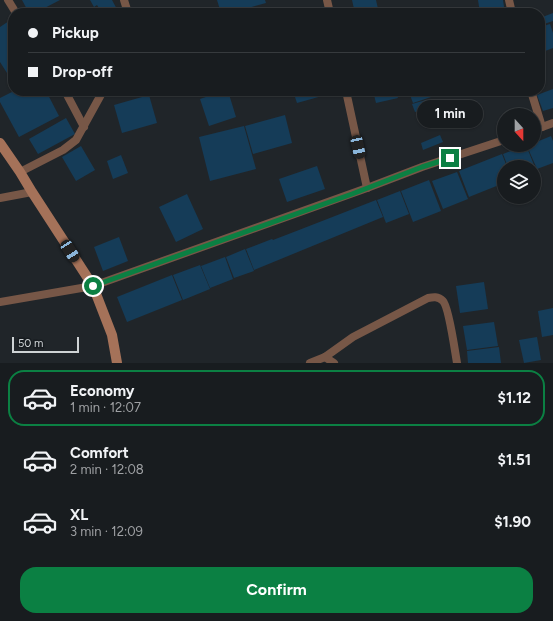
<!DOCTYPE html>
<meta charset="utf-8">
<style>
body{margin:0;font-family:Figtree,sans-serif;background:#212528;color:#f1f3f6;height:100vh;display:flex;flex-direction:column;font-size:15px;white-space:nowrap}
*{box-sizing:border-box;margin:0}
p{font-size:13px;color:#9fa1a4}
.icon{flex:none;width:22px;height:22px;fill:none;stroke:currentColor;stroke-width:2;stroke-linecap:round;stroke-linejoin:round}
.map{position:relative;height:363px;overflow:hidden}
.sheet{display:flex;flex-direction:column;background:#181c1f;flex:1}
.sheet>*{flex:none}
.top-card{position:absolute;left:8px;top:8px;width:537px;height:88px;border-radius:16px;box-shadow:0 1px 3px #0004,0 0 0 1px #363a3d;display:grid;align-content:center;height:88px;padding:0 20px;background:#181c1f}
.needle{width:26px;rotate:159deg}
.buttons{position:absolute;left:497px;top:108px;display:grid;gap:8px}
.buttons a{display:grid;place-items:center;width:44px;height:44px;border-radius:50%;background:#181c1f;box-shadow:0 1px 3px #0004,0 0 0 1px #363a3d;font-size:20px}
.scale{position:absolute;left:12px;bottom:10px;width:67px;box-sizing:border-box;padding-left:4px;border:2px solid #cfd3d5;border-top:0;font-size:11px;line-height:14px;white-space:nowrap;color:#cfd3d5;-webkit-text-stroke:3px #171c20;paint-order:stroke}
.end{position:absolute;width:18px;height:18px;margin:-9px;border:5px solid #0b8043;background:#fff;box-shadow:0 0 0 2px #fff}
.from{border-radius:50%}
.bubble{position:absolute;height:28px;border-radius:14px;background:#181c1f;box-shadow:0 1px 3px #0004,0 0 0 1px #363a3d;font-size:13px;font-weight:700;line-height:28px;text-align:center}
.car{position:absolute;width:12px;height:24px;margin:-12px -6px;border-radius:5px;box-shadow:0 0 3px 1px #0007;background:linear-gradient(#222 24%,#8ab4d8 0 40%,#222 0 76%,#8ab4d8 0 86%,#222 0)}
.top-card b{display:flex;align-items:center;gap:14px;height:38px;font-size:15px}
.top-card b+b{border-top:1px solid #363a3d}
.top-card i{width:10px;height:10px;background:#f1f3f6}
ul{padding:7px 0 0;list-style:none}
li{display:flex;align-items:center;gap:12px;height:56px;margin:0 8px 6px;padding:0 12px;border:2px solid transparent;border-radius:16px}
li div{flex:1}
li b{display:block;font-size:15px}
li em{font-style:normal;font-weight:700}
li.selected{border-color:#0b8043}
li>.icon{width:36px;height:36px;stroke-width:1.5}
.cta{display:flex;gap:8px;margin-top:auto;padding:8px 20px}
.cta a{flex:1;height:46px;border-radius:16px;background:#0b8043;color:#fff;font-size:16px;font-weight:700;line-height:46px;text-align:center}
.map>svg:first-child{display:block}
</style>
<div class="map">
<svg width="553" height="363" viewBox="0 0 553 363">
<rect width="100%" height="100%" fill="#202529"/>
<!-- building -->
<g fill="#153c58">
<polygon points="22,0 60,0 35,13 29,13"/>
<polygon points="90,0 112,0 119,13 102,13 97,5 94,7"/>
<polygon points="217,0 265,0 266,3 230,13 221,13"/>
<polygon points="352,0 376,0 379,13 355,13"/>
<polygon points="478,0 503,0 505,13 480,13"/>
<polygon points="553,13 553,21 541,25 541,24 540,24 540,18"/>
<polygon points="9,21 13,28 13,69 7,73 0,62 0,27"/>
<polygon points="550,24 553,33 553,48 540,53 540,27"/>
<polygon points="553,89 553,108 543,111 537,95"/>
<polygon points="14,91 46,91 59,116 19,137 0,102 0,98"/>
<polygon points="223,91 228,91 236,117 209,126 200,99"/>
<polygon points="293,91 340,91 297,103"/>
<polygon points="373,91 396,91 398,98 376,103"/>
<polygon points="423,91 439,91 440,94 413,103 410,95"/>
<polygon points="149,95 157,123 122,133 114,105"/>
<polygon points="426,100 429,108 415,112 412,104"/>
<polygon points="285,115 292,143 253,154 245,126"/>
<polygon points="66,118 75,134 38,154 29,139"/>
<polygon points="244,126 256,169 210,181 199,137"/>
<polygon points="440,135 443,142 423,150 421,143"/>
<polygon points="551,136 553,141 553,163 537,169 527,146 534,145 534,143"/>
<polygon points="526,145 536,170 534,171 534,167 508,167 503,154"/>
<polygon points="81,146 95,170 76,181 62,157"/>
<polygon points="502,154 507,167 504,167 504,183 469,197 459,171"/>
<polygon points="121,155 128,173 113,179 107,161"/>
<polygon points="317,166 325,189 287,202 279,179"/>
<polygon points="457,172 468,199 443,209 432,181"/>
<polygon points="429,180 441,211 413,222 401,191"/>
<polygon points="400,191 409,214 386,223 377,200"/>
<polygon points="187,194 203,229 176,242 159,207"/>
<polygon points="376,200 383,217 254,270 246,249 272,239 273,240 299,230"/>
<polygon points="119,237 128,261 103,271 94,247"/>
<polygon points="245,249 254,271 234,278 226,257"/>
<polygon points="225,257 233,279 210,288 201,266"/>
<polygon points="200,265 210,289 183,300 173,275"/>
<polygon points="172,275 182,300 127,322 117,297"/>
<polygon points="484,282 488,309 460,313 456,286"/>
<polygon points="553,308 553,335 542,337 538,311"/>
<polygon points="494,322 498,346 467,350 463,326"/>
<polygon points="537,337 541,360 524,363 519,340"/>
<polygon points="499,347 501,363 468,363 467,351"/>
</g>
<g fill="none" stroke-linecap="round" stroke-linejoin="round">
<!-- street -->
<g stroke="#775747" stroke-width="8">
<polyline points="8,0 16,13"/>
<polyline points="124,0 128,13"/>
<polyline points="327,0 330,13"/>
<polyline points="509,0 512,13"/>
<polyline points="65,91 84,127"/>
<polyline points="346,91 367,188"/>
<polyline points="531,91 542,127"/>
<polyline points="534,130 553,123"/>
<polyline points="20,172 63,150 76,140 103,91"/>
<polyline points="0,198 32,192"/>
<polyline points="0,302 93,286 367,188 422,167 504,140"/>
<polyline points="325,357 334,363"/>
<path d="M310 363 325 357 353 337 428 298C433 297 438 296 443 301 449 307 455 352 457 363"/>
</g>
<!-- secondary -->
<polyline stroke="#a57259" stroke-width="10" points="0,143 20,172 32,192 93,286 112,335 117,363"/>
</g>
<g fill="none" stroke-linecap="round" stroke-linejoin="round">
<!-- route -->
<polyline stroke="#0b8043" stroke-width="5" points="93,286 352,194 422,167 450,158"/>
</g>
</svg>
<div class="buttons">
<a><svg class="needle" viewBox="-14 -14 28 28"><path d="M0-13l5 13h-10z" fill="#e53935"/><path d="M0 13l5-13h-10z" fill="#9fa1a4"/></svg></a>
<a><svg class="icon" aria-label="layers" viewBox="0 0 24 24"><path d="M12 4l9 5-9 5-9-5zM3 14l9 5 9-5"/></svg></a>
</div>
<div class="scale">50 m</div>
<i class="end from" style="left:93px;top:286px"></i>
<i class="end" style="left:450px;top:158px"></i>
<div class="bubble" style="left:417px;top:100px;width:66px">1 min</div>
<i class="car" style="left:358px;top:147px;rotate:168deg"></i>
<i class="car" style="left:70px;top:251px;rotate:147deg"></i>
<div class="top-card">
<b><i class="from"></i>Pickup</b>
<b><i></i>Drop-off</b>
</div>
</div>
<section class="sheet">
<ul>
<li class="selected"><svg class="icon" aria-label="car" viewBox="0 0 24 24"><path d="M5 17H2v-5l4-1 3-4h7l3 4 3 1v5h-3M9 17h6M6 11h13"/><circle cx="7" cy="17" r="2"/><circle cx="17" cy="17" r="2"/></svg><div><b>Economy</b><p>1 min · 12:07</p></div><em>$1.12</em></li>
<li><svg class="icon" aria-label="car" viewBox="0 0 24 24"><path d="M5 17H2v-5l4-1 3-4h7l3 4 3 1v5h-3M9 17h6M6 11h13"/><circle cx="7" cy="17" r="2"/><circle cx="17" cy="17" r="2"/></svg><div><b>Comfort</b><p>2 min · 12:08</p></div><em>$1.51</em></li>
<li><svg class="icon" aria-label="car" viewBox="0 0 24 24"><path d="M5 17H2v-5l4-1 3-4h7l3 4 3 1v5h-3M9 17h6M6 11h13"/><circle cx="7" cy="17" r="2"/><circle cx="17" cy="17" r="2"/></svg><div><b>XL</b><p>3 min · 12:09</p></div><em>$1.90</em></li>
</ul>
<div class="cta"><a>Confirm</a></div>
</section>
